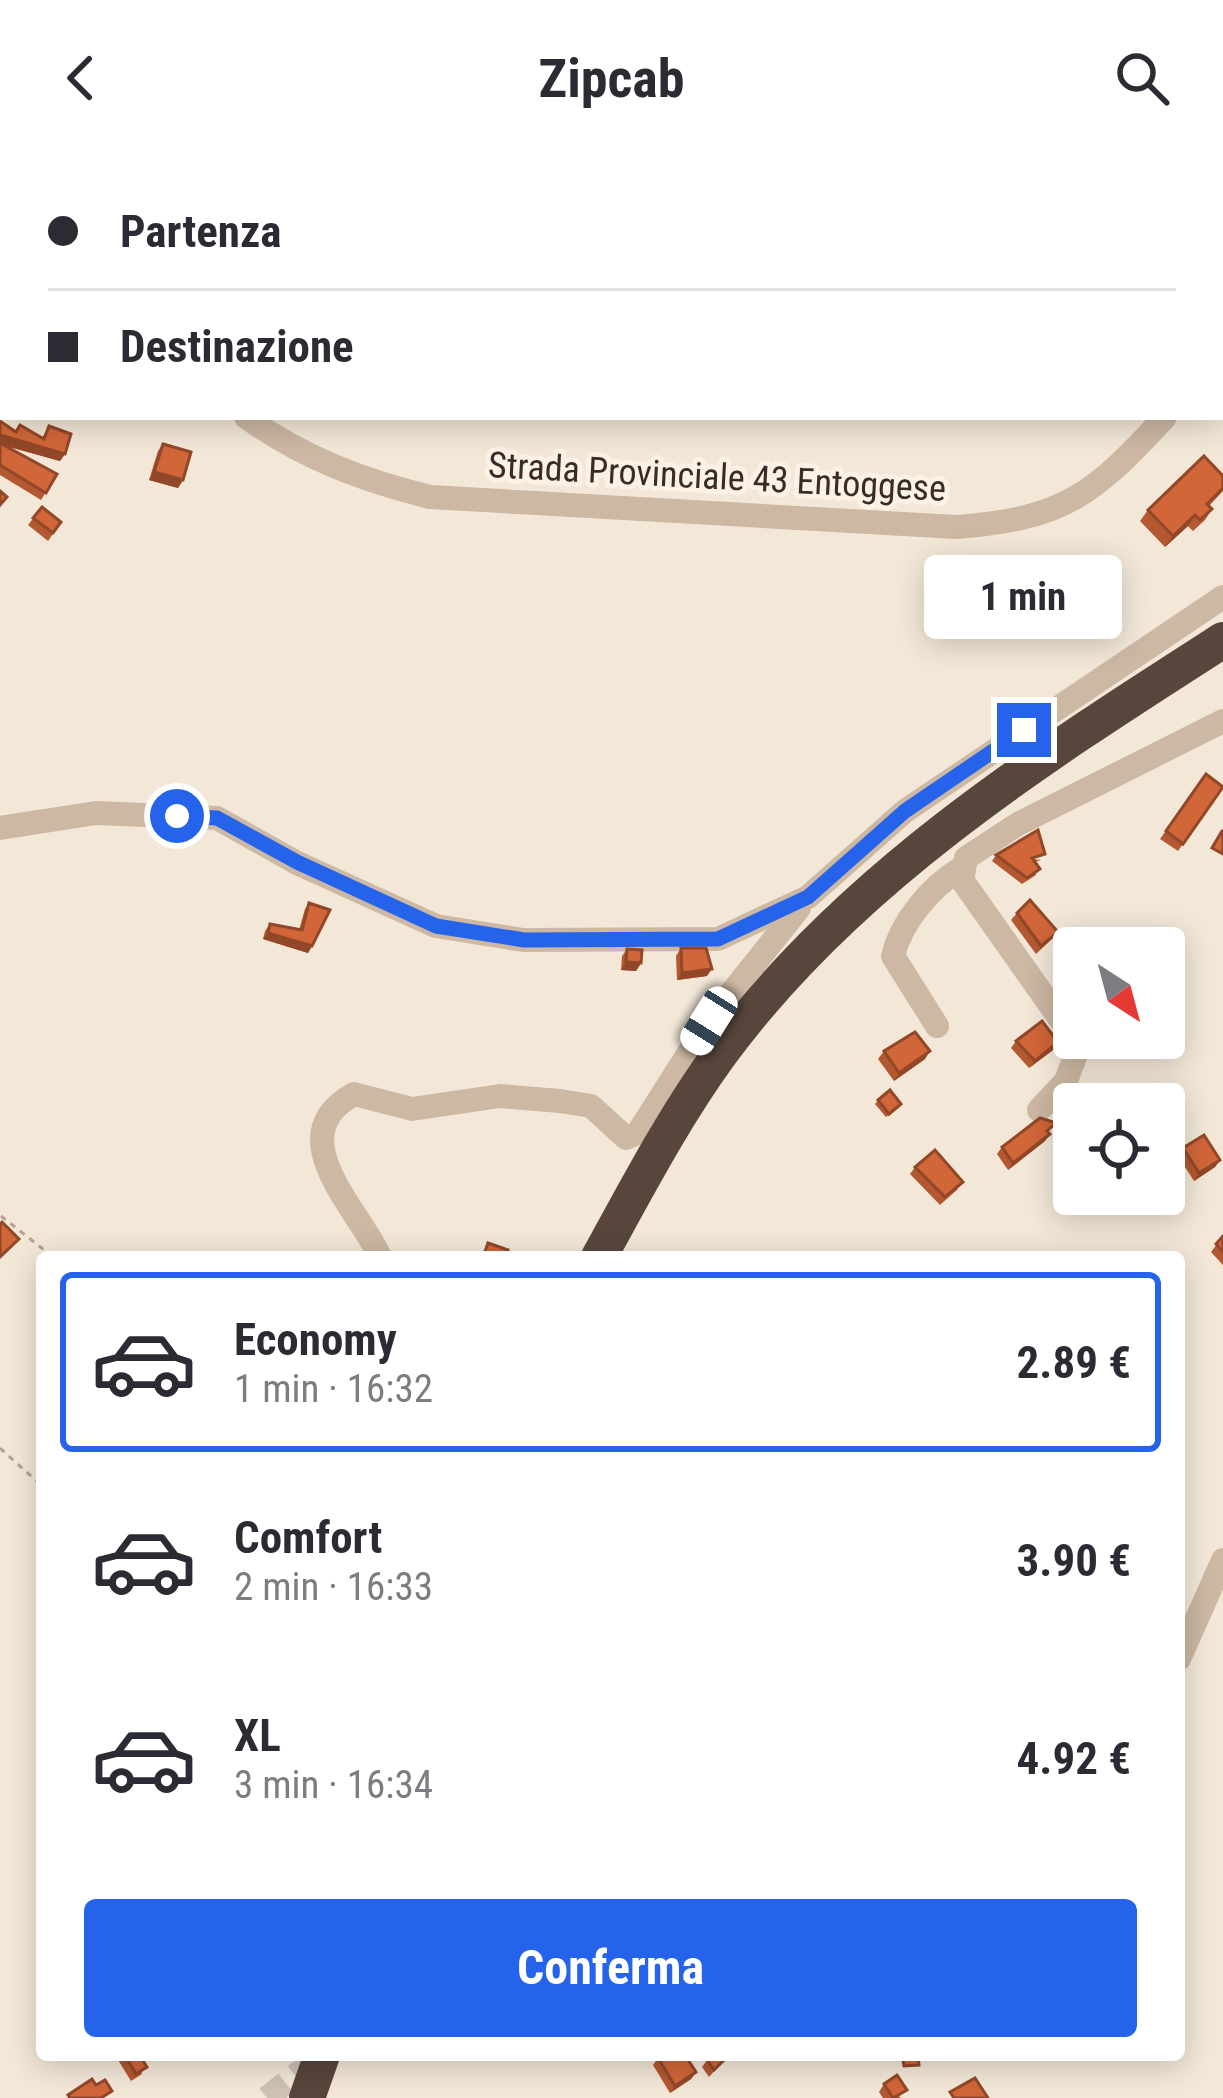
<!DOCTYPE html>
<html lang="it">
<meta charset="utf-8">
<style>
body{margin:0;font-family:"Roboto Condensed",sans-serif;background:#f2f2f3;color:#2b2b33;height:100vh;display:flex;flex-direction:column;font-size:45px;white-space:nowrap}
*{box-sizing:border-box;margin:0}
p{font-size:39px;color:#7c7c81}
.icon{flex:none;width:66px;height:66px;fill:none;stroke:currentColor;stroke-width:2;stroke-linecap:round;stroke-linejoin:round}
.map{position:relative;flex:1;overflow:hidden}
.sheet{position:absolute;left:36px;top:1095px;width:1149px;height:810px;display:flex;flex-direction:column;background:#fff;border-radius:12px;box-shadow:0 6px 30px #0003}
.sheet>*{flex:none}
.hud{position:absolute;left:0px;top:0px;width:1224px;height:264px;box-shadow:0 6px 30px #0003;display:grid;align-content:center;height:264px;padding:0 48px;background:#fff}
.needle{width:78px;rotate:144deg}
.fabs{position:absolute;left:1053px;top:771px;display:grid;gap:24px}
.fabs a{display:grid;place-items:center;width:132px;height:132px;border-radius:12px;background:#fff;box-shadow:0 6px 30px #0003;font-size:60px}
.end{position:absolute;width:54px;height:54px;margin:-27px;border:15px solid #2563eb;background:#fff;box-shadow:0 0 0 6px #fff}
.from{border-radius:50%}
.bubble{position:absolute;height:84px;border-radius:12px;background:#fff;box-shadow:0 6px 30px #0003;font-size:39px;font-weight:700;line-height:84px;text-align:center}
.car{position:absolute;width:36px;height:72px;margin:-36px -18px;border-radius:15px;box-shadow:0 0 9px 3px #0007;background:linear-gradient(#fff 24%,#345 0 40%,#fff 0 76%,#345 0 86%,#fff 0)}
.hud b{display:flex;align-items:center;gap:42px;height:114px;font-size:45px}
.hud b+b{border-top:3px solid #e1e1e2}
.hud i{width:30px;height:30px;background:#2b2b33}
ul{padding:21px 0 0;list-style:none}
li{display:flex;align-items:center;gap:36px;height:180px;margin:0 24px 18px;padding:0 24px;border:6px solid transparent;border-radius:12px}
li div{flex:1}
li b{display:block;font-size:45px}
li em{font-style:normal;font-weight:700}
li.current{border-color:#2563eb}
li>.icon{width:108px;height:108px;stroke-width:1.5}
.button{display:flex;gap:24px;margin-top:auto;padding:24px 48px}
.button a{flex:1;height:138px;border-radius:12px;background:#2563eb;color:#fff;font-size:48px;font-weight:700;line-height:138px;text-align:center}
header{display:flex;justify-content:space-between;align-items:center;height:156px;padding:0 48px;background:#fff;font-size:54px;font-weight:700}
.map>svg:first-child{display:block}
</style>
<header><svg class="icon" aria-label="back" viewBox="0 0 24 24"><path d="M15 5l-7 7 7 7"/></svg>Zipcab<svg class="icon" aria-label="search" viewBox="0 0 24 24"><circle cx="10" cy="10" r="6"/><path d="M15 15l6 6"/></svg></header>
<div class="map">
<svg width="1223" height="1942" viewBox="0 0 1223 1942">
<rect width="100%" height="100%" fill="#f3e8d8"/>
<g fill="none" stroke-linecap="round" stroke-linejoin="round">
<!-- minor-tunnel -->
<polyline stroke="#cdc2b4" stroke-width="24" stroke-dasharray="24 12" stroke-linecap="butt" points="267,1942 320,1900"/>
<!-- path -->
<g stroke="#b8a28d" stroke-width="3" stroke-dasharray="6 6" stroke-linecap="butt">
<polyline points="1,1060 53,1101"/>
<polyline points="0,1292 42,1330"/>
</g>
<!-- minor -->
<g stroke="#ccb8a3" stroke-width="24">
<polyline points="991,0 993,3"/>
<polyline points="0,67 3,70"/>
<polyline points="1221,203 1223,201"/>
<path d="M246 261C303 302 362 324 430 341L956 371C1064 363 1093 339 1165 261"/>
<polyline points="0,672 96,657 217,662 297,707 436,770 523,784 718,783 808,741 905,655 1223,441"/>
<path d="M937 870 893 800C901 766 931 730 962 712"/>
<polyline points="1039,954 1066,925 1079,890 962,724 966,702 1018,668 1223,565"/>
<path d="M380 1101C359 1053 278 980 354 938L412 953 500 940 560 945 591 950 626 982 638 977 709 865 799 752"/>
<polyline points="1179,1503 1223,1404"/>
</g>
<!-- highway -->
<g stroke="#58463c" stroke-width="36">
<path d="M599 1101C637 1032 674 961 720 898 849 722 1042 600 1223 484"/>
<polyline points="307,1942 322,1899"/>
</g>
</g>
<!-- wall -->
<g fill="#b45831">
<polygon points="0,265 16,276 42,282 49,270 65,298 60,305 5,290 57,318 41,344 0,319"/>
<polygon points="163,288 183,324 178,332 149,324 158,295"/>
<polygon points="1223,320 1223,335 1209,350 1212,353 1205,364 1193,375 1188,370 1165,391 1140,365 1148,354"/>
<polygon points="42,351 61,366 48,385 28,369"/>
<polygon points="1206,618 1223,631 1178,695 1160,683"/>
<polygon points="996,699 1041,704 1035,706 1036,719 1022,728 992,705"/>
<polygon points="309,747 312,790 308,797 263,783 265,775 270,768 299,774 305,753"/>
<polygon points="1017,757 1058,776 1052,783 1036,798 1011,764"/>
<polygon points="681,792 707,820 677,824 676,800"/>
<polygon points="627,793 641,807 636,815 621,814 622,800"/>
<polygon points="1016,885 1058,886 1053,894 1029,912 1011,892"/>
<polygon points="884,895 925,903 894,925 878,903"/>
<polygon points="878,944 898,952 886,961 875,948"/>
<polygon points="1045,985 1008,1014 997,998 1002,991"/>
<polygon points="1183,992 1220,1004 1215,1011 1194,1025 1178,1000"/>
<polygon points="915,1011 958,1033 940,1049 910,1018"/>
<polygon points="1223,1080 1223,1109 1211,1096"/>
<polygon points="115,1899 139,1899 142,1918 131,1925"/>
<polygon points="705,1899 724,1899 726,1902 709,1921 702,1911 708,1903"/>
<polygon points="658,1902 696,1916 691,1923 670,1937 653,1909"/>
<polygon points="884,1928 901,1942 883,1942 879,1936"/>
</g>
<!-- shaded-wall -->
<g fill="#924728">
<polygon points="0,279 65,298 60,305 0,288"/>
<polygon points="154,316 183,324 178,332 149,324"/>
<polygon points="1195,359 1188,370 1165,391 1173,380"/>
<polygon points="268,777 312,790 308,797 263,783"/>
<polygon points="626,806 641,807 636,815 621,814"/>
<polygon points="712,813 707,820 677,824 682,817"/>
<polygon points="1058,886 1053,894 1029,912 1035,905"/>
<polygon points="930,895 925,903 894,925 899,917"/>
<polygon points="1050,978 1045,985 1008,1014 1013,1007"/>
<polygon points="1220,1004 1215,1011 1194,1025 1199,1017"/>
<polygon points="696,1916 691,1923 670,1937 675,1930"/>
</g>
<!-- building -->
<g fill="#d16639" stroke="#924728" stroke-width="3">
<polygon points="1166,0 1190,0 1193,3 1162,3"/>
<polygon points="0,265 16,276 20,269 44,283 49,270 71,278 65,298 0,279"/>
<polygon points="0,287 57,318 46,337 0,309"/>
<polygon points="163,288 191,296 183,324 154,316"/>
<polygon points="1204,300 1223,320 1223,332 1207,348 1212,353 1200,364 1195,359 1173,380 1148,354"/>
<polygon points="0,335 7,341 0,349"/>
<polygon points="42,351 61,366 53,377 33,362"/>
<polygon points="1206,618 1223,631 1183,688 1166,675"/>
<polygon points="1038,674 1045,698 1032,702 1040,713 1027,722 996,699"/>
<polygon points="1222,675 1223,675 1223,698 1212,692"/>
<polygon points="1030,744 1058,776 1041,790 1017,757"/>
<polygon points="309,747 330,754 312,790 268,777 270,768 302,774"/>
<polygon points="681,792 706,792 712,813 682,817"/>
<polygon points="627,793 642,794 641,807 626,806"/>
<polygon points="1042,865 1058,886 1035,905 1016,885"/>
<polygon points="915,876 930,895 899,917 884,895"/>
<polygon points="890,934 901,948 889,958 878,944"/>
<polygon points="1040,962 1056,967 1047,975 1050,978 1013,1007 1002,991"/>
<polygon points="1204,979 1220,1004 1199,1017 1183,992"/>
<polygon points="935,994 963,1026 945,1041 915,1011"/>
<polygon points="2,1066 19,1083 0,1101 0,1068"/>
<polygon points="1223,1080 1223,1096 1216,1088"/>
<polygon points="488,1087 508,1094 505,1101 483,1101"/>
<polygon points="125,1899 139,1899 147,1911 136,1918"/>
<polygon points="662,1899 685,1899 696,1916 675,1930 658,1902"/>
<polygon points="711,1899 724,1899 726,1902 714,1914 707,1904"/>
<polygon points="902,1899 918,1899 919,1909 904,1910"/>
<polygon points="897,1919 907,1934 893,1942 884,1928"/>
<polygon points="975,1922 988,1942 954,1942 950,1936"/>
<polygon points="92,1923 96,1929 105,1924 112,1935 101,1942 70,1942 68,1939"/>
</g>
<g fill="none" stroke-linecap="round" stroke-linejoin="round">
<!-- route -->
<polyline stroke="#2563eb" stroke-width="15" points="177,660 217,662 297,706 436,770 524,784 718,783 808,741 905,655 1024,574"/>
</g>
<g text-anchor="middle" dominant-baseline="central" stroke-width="10" stroke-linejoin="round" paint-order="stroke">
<!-- street labels -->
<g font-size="36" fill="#372c26" stroke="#fbf2e5">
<text transform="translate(717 321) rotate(3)">Strada Provinciale 43 Entoggese</text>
</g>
</g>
</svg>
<div class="fabs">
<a><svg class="needle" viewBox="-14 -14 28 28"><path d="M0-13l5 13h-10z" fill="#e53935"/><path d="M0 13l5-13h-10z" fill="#7c7c81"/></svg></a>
<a><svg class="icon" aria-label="locate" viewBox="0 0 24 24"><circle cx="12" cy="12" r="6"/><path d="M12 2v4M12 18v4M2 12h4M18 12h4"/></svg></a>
</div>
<i class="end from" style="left:177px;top:660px"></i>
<i class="end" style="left:1024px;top:574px"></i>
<div class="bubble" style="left:924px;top:399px;width:198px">1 min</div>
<i class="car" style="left:709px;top:865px;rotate:212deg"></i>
<div class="hud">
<b><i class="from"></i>Partenza</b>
<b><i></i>Destinazione</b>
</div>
<section class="sheet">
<ul>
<li class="current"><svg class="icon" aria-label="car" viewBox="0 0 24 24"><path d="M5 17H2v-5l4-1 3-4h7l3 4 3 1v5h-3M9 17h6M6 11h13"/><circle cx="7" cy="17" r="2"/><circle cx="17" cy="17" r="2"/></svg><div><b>Economy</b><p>1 min · 16:32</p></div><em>2.89 €</em></li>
<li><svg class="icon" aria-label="car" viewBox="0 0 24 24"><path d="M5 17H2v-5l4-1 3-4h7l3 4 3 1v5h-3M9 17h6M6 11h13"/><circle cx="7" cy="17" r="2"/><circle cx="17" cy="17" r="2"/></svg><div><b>Comfort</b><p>2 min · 16:33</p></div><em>3.90 €</em></li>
<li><svg class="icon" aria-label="car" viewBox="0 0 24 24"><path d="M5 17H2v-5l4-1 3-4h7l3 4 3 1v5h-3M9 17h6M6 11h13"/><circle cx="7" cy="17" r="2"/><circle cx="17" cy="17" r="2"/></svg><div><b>XL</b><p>3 min · 16:34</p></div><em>4.92 €</em></li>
</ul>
<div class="button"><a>Conferma</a></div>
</section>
</div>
